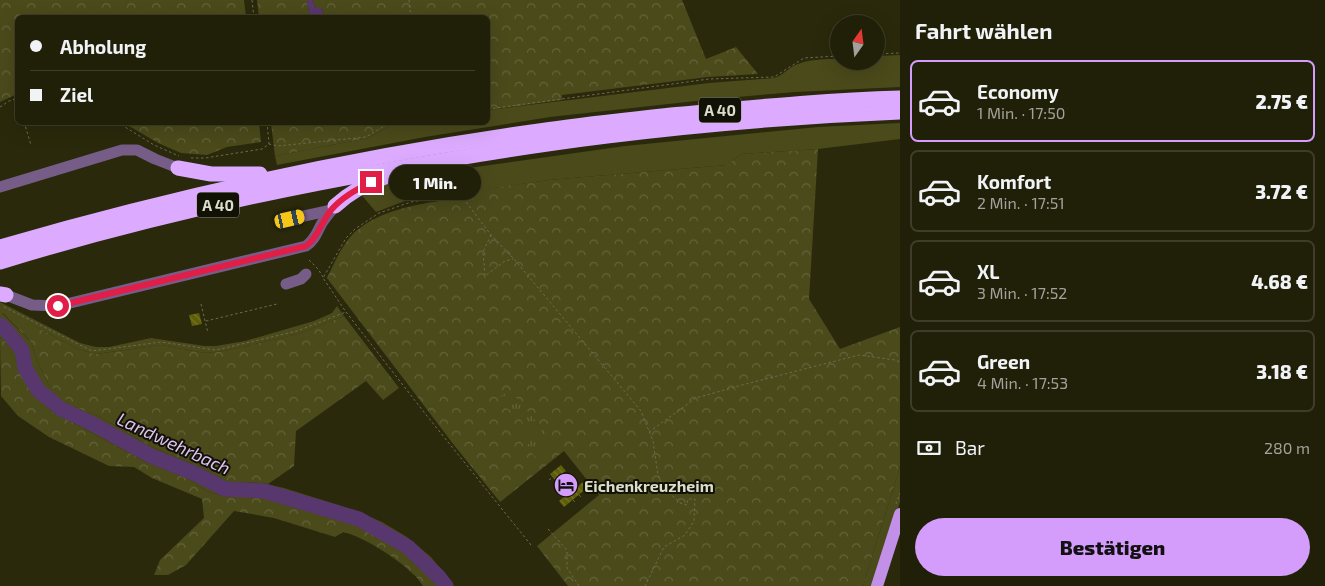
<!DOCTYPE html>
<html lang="de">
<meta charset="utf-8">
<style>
body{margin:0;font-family:"Exo 2",sans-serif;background:#282712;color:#f1f3f6;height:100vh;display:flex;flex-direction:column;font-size:19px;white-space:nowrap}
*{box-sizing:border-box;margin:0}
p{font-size:16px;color:#a2a29c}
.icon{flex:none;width:28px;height:28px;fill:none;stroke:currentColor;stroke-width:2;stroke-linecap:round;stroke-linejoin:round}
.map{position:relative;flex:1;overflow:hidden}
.details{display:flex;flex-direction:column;background:#201f08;width:425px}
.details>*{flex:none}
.hud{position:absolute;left:15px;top:15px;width:475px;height:110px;border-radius:8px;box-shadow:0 5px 20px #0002,0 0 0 1px #3d3d29;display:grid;align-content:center;height:110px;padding:0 15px;background:#201f08}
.needle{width:32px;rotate:14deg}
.tools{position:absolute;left:830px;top:15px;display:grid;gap:10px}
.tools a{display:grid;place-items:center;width:55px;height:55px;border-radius:50%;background:#201f08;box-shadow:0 5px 20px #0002,0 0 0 1px #3d3d29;font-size:25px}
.end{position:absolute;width:22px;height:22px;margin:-11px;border:6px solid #e11d48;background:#fff;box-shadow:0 0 0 2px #fff}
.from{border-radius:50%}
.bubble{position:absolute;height:35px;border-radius:18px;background:#201f08;box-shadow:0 5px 20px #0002,0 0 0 1px #3d3d29;font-size:16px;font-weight:800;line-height:35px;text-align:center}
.car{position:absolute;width:15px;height:30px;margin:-15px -8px;border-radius:6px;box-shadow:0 0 4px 1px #0007;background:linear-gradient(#f5c518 24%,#345 0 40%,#f5c518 0 76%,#345 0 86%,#f5c518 0)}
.hud b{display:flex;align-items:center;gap:18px;height:48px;font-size:19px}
.hud b+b{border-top:1px solid #3d3d29}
.hud i{width:12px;height:12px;background:#f1f3f6}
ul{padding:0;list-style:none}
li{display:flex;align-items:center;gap:15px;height:82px;margin:0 10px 8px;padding:0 5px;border:2px solid #3d3d29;border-radius:8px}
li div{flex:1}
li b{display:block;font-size:19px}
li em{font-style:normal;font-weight:800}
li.on{border-color:#d49cfb}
li>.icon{width:45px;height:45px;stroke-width:1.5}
h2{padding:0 15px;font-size:22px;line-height:60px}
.pay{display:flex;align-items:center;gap:12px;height:55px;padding:0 15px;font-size:19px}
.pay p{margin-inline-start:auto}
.button{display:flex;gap:10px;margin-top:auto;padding:10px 15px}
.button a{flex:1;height:58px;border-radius:30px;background:#d49cfb;color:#111;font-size:20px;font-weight:800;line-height:58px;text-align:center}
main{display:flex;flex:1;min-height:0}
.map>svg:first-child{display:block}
</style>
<main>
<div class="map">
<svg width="900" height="586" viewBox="0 0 900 586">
<defs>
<pattern id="forest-crowns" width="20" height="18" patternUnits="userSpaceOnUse" patternTransform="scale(1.25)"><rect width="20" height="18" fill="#4b4a1b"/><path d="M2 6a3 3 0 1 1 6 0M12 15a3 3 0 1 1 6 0" fill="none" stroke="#64643b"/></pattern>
<pattern id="park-tufts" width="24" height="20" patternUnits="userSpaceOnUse" patternTransform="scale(1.25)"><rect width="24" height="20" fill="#4b4a1b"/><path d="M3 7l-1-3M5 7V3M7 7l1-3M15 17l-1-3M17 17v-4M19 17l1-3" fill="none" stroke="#64643b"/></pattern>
<pattern id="building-back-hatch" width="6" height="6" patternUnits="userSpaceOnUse" patternTransform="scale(1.25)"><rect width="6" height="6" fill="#5f5d07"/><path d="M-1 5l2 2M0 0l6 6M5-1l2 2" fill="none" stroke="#76742a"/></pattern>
</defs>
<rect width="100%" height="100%" fill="#2a290b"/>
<!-- grass -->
<g fill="#4b4a1b">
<path d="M900 55V87L795 92 714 99 550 117 425 137 277 165 275 156 368 138 395 123 488 122V110L709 83 774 78C784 75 789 67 798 64 811 59 826 59 839 59V61H876V56Z"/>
<polygon points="900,123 900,139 818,149 741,154 727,165 549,180 405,201 376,212 359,192 382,182 440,172 625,146 818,127"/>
<polygon points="0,302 80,343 96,347 109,347 151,338 205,346 216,346 245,341 314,321 332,313 337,306 344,316 298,334 225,351 205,353 161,345 96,354 78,349 42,330 2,313 31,342 37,361 49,385 74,406 100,417 152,447 198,466 227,482 262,483 284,488 354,510 382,522 407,537 431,557 454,586 440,586 423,565 377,533 354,524 280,501 261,497 222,496 205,490 191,480 144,461 51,411 23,378 8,345 0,337"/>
<polygon points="900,467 900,502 874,586 863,586"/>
</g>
<!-- forest -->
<g fill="url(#forest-crowns)">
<polygon points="0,0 244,0 246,17 18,18 17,94 0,102"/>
<polygon points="257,0 307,0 310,17 259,17"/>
<polygon points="312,0 682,0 706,59 736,47 758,74 708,77 562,95 562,100 488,110 488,18 325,17 321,8 316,8"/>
<polygon points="124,123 259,123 261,142 227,147 207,155 181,153 158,143"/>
<polygon points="271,123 271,122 395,123 368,138 275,156"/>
<path d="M818 149 809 299 840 349 900 327V467L863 586H568L537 546 599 495 564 451 500 502 454 445 327 278C334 264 341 247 352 235 356 230 362 227 367 223 396 206 427 203 459 198L456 193 549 180 727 165 741 154Z"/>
<polygon points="1,311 42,330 78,349 96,354 161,345 205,353 225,351 298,334 344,316 399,388 383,400 366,381 296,431 294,466 268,484 262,483 227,482 198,466 152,447 100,417 73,406 49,385 37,361 31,342"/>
<path d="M0 337 8 344 23 378 51 411 144 461 191 480 205 490 222 496 261 497 280 501 354 524 377 533 402 548 423 565 440 586H423C420 582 417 577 413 574 397 558 364 537 343 532L335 537 274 518 234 511 186 565 168 575H154L160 560 204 518 202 499 152 478 134 467 109 466 49 437 18 416 1 396Z"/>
</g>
<!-- park -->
<path fill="url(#park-tufts)" d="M509 392 514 395 555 444 535 457 527 446 530 442 520 432 525 428C519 414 514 410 499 406L498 397Z"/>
<!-- water -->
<polygon fill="#58366e" points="307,0 312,0 316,8 321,8 325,17 310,17"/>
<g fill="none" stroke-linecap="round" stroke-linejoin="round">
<!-- river -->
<polyline stroke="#58366e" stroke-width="15" points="0,325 5,329 22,350 25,368 38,390 61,409 91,423 151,456 196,474 225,489 264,491 359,519 408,547 439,577 446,586"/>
</g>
<!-- building -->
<g fill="url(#building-back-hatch)">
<polygon points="199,313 202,324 192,326 189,315"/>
<polygon points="561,465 566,471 563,473 575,489 583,482 587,488 564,507 559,501 567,494 550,474"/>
</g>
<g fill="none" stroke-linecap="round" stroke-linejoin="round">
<!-- path -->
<g stroke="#6c6c53" stroke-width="1" stroke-dasharray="2.5 2.5" stroke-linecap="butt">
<polyline points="252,0 254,18"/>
<polyline points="409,0 411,18"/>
<polyline points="876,54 900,53"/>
<polyline points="0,107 9,101 18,98"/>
<polyline points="488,109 709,79 774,77 804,58 839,56"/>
<polyline points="24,122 31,145"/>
<polyline points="117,122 154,145 179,156"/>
<polyline points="267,122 269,144"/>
<polyline points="191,158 205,158 262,149 269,144 278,146 366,137 391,122"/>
<polyline points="491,235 483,252 485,276 505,261 513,259"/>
<polyline points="309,260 318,269 323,277"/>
<polyline points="201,304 208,333"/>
<polyline points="4,307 92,351 161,342 216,350 297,331 346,312"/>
<polyline points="206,321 277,304"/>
<polyline points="649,432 696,398 742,385 859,355 895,360 900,362"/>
<polyline points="563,473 567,477"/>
<polyline points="549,480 553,477"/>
<polyline points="579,495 582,498"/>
<polyline points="573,500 576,503"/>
<polyline points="896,504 900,493"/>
<polyline points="548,529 566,549 567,552 567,568 579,586"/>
<polyline points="531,545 427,416 346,312 323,278 346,238 355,229 379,213 411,202 460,194 491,235 514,259 641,411 653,441 658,475 664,488 680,503 687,505 688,499 695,499 694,521 685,535 664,547 645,586"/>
</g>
<!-- minor -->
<g stroke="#755d87" stroke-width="11">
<polyline points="0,187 122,150 137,150 155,159 178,168"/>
<polyline points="290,219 332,210"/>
<polyline points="286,284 301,279 306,274"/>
<path d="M6 295 32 305 58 306 306 246C315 240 317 232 322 223 326 217 331 211 335 206"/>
</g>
<!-- major -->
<polyline stroke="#c390e7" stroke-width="12" points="877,586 900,514"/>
<!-- highway -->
<g stroke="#dcabff" stroke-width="15">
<polyline points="178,168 211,174 260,174"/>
<path d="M335 206C349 193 365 184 383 178"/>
<path d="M0 247C177 196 357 156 539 131 583 124 627 120 671 115 747 108 824 100 900 98"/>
<path d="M0 262C127 223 258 193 389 170 461 157 534 145 607 136 704 124 802 116 900 112"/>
<polyline points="0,294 6,295"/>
</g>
</g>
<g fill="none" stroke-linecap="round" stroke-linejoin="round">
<!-- route -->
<path stroke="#e11d48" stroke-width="6" d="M58 306 306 246C317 239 322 221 331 210 342 197 356 190 371 182"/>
</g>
<!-- icons -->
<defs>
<g id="hotel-disc" transform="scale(1.25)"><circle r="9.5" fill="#d49cfb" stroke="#111106"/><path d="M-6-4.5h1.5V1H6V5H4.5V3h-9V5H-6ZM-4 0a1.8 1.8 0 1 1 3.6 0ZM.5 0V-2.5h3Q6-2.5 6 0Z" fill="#111"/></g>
</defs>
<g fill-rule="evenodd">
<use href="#hotel-disc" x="566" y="485"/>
</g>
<g text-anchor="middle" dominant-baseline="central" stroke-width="4" stroke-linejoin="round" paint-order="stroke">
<!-- shield labels -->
<g fill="#111106" stroke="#a0a091" stroke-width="1">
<rect x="699" y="97.5" width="42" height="25" rx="4"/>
<rect x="197" y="192.5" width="42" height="25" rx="4"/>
</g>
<g font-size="15" font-weight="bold" fill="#ddc">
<text x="720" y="110">A 40</text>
<text x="218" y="205">A 40</text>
</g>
<!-- poi labels -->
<g font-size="16" font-weight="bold" fill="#ddc" stroke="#111106" text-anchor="start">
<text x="584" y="485">Eichenkreuzheim</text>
</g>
<!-- water labels -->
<g font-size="18" font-style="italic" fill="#dfc2f5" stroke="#111106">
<text transform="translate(174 443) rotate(25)">Landwehrbach</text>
</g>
</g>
</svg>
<div class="tools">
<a><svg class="needle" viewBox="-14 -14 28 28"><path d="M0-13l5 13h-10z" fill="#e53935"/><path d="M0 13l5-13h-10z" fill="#a2a29c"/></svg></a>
</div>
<i class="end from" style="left:58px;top:306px"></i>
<i class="end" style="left:371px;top:182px"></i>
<div class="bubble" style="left:389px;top:165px;width:92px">1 Min.</div>
<i class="car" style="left:290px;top:219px;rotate:77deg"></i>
<div class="hud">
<b><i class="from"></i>Abholung</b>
<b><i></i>Ziel</b>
</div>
</div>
<section class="details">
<h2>Fahrt wählen</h2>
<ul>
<li class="on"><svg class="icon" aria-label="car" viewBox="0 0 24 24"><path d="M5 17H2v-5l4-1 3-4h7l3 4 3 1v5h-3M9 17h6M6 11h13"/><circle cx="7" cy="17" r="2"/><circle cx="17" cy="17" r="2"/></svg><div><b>Economy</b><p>1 Min. · 17:50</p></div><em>2.75 €</em></li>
<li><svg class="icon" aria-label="car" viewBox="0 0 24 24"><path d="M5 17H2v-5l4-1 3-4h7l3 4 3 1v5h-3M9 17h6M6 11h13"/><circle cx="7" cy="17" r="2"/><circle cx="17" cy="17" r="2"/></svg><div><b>Komfort</b><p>2 Min. · 17:51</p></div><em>3.72 €</em></li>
<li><svg class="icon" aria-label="car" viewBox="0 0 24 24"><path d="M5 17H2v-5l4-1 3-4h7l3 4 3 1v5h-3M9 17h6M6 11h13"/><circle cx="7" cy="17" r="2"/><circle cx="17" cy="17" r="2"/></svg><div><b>XL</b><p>3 Min. · 17:52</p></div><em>4.68 €</em></li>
<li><svg class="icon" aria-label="car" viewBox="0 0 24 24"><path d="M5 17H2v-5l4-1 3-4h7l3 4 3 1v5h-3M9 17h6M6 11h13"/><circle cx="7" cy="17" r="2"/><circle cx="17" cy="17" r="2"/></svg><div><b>Green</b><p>4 Min. · 17:53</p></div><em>3.18 €</em></li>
</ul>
<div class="pay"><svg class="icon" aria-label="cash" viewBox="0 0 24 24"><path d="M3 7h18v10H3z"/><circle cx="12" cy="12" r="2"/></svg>Bar<p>280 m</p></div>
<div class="button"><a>Bestätigen</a></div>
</section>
</main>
